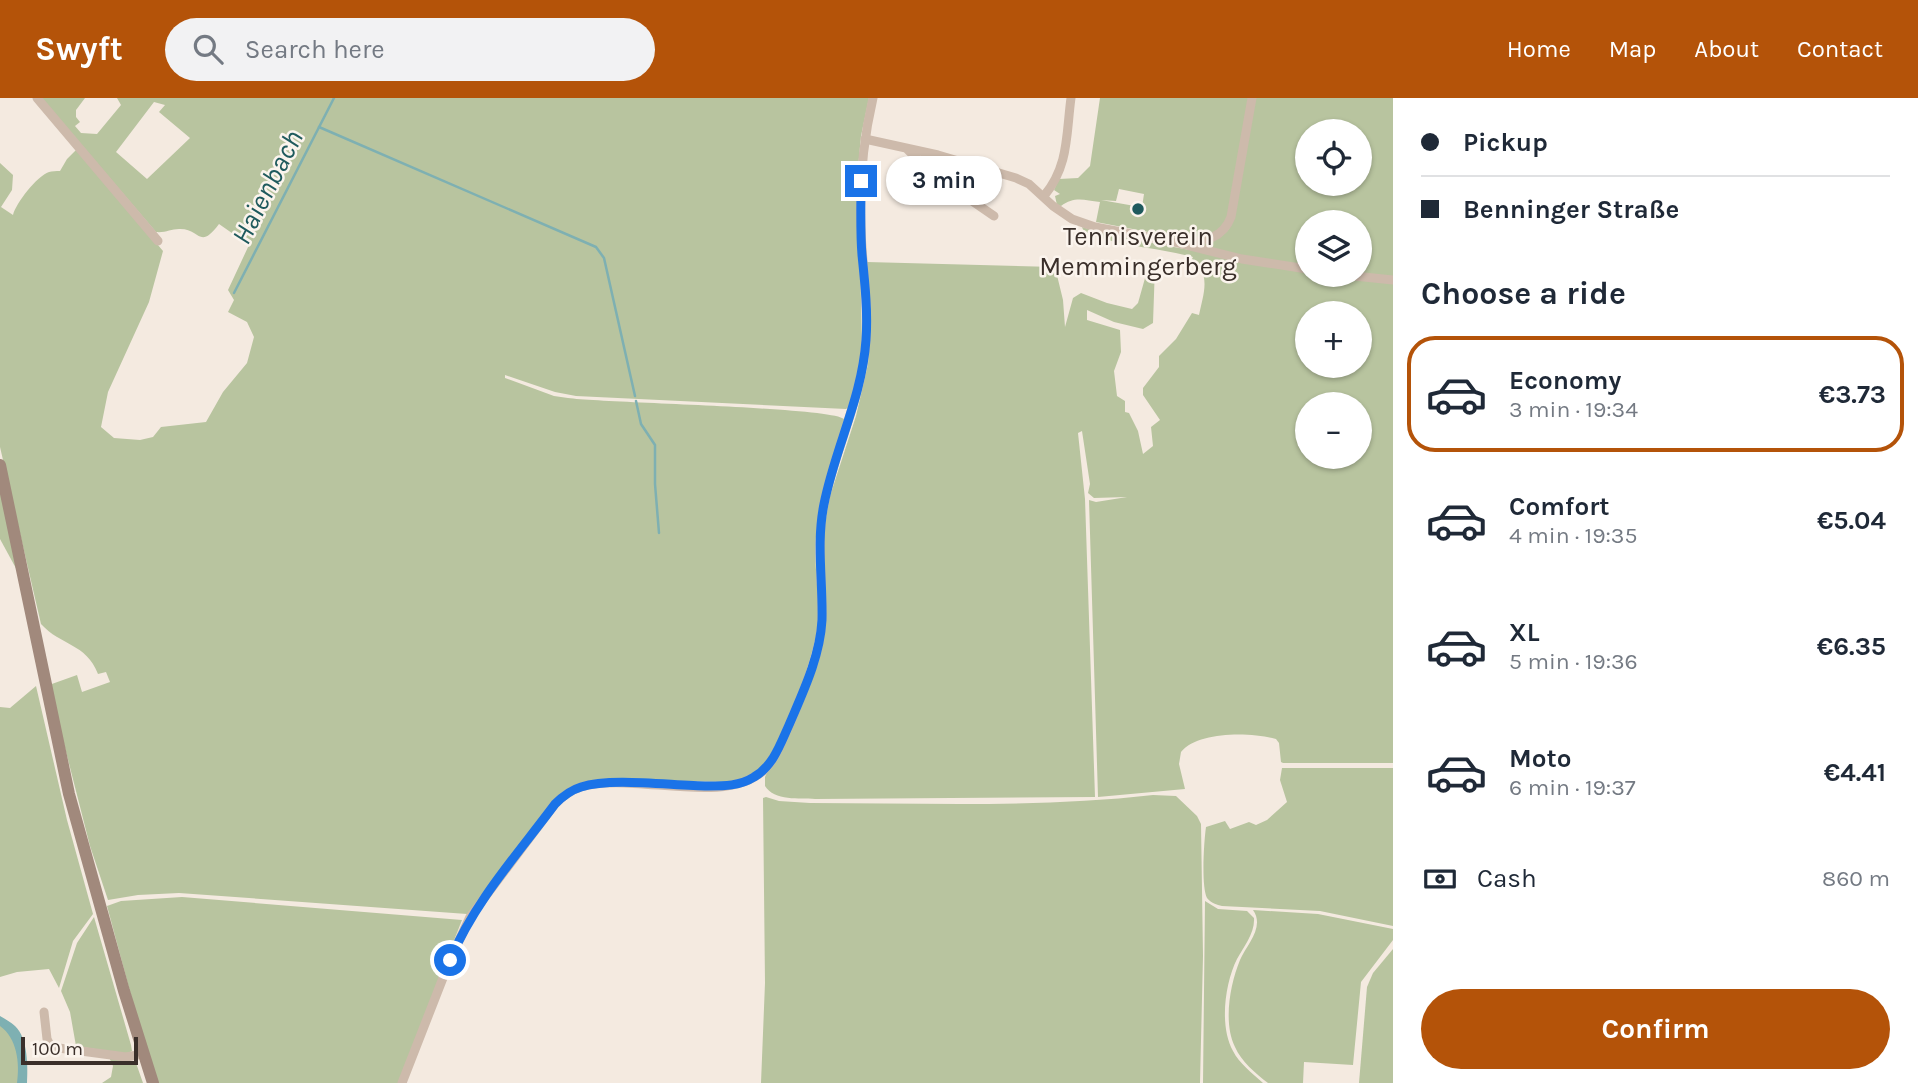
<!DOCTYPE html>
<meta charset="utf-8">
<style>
body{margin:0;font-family:Karla,sans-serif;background:#f2f2f3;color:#1f2937;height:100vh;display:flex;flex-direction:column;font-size:26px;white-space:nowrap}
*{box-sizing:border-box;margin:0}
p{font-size:23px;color:#747a83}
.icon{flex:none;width:38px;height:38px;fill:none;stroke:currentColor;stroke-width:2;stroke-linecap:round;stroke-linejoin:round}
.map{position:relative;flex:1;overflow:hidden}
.drawer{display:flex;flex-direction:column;background:#fff;width:525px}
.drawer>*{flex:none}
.banner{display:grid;align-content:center;height:154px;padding:0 28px;background:#fff}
.fabs{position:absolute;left:1295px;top:21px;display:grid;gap:14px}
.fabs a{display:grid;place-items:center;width:77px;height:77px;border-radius:50%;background:#fff;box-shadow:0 2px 5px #0004;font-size:35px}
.scale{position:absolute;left:21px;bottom:18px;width:117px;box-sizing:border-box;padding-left:7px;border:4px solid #3a2f2a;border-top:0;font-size:19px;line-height:24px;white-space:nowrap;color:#3a2f2a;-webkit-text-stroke:5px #fbf4ed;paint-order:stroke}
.end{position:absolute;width:32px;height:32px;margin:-16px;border:9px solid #1a73e8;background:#fff;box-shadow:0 0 0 4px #fff}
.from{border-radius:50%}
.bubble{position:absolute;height:49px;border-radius:24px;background:#fff;box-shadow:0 2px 5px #0004;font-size:23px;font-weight:700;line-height:49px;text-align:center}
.banner b{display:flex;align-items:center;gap:24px;height:66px;font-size:26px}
.banner b+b{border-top:2px solid #e0e1e3}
.banner i{width:18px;height:18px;background:#1f2937}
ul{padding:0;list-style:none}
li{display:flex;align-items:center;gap:21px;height:116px;margin:0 14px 10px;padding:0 14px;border:4px solid transparent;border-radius:28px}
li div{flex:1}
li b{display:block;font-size:26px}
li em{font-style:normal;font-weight:700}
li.current{border-color:#b45309}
li>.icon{width:63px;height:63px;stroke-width:1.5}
h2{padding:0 28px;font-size:32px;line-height:84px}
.pay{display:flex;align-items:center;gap:18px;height:77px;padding:0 28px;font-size:26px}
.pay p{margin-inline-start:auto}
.primary-button{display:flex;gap:14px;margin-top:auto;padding:14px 28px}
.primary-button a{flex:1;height:80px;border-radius:42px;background:#b45309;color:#fff;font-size:28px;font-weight:700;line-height:80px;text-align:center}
header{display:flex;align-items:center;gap:42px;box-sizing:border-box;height:98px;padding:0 35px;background:#b45309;color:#fff}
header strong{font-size:33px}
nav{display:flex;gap:38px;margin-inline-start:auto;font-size:24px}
.search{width:490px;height:63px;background:#f2f2f3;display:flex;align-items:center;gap:18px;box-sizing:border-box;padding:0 24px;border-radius:38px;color:#747a83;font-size:26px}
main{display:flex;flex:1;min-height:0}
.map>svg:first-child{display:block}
</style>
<header>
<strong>Swyft</strong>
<div class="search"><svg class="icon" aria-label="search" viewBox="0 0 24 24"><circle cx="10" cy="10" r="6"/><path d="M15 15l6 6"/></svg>Search here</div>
<nav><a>Home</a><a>Map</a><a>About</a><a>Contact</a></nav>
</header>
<main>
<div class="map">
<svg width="1393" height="985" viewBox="0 0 1393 985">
<rect width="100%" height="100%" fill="#f4eae0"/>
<!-- green -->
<g fill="#b8c49f" fill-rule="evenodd">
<path d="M41 0H85L76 12V19L80 24 75 28 81 35 97 36 121 7 117 0H869L861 38 858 70 862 246 858 276 849 309 846 311 576 298 555 294 505 277V280L554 298 568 300C605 305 830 309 844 321 842 358 822 393 817 430 812 462 820 494 818 525 815 558 782 650 759 672 751 679 740 681 730 684L606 682 571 689 467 816 179 795 138 797 108 802 90 748 49 587 77 577 82 594 110 584 106 574 98 576C86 545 61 548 41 526L0 349V65L13 77 12 92 1 109 13 117C16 105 37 78 49 74 52 73 56 73 60 73L67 61 77 51 163 153 149 204 108 294 101 329 114 340 140 342 153 339 161 329 206 324 223 294 247 265 254 239 247 224 228 214 234 202 228 192 249 147 219 126C199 153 200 130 179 131 171 131 165 135 156 134ZM154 4 165 7 159 14 190 40 147 81 116 54Z"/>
<path d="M1100 0H1250L1228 122 1217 136 1185 141 1096 124 1100 104C1084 102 1074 98 1061 108L1057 107 1055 98 1060 96 1054 92 1059 81 1078 80 1090 68ZM1119 91 1144 96 1142 109 1146 110 1101 102 1116 103Z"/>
<path d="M1255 0H1393V180L1360 176V124H1307V169L1243 158 1196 147C1214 143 1226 140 1233 123ZM1307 33H1360V86H1307Z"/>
<path d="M1082 129 1110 137 1307 174V177H1326L1393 185V665H1283L1281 664 1279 645 1276 641C1251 634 1198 633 1181 654L1179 666 1185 691 1098 699 1089 402 1096 404 1127 399 1094 400 1088 395 1090 386 1082 333 1078 335 1085 401 1095 699 815 701C800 700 774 703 765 688V679L815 572 824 431 830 398 856 318 868 266 871 218 867 164 1055 169 1063 202 1065 229 1073 200 1081 195 1107 205 1132 211 1138 205 1149 166 1155 168 1153 225 1143 231 1114 224 1087 212V222L1120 232 1121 254 1114 273 1117 298 1125 303V314L1129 315 1138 333 1143 356 1153 348 1151 329 1160 322 1143 297V290L1159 269V258L1176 241 1192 215 1199 217C1203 197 1212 176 1192 161L1193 159C1156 149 1120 149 1084 134ZM1307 215H1360V268H1307ZM1307 306H1360V359H1307Z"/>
<polygon points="0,387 18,474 0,441"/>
<polygon points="36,588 67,722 93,816 73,843 59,890 49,871 17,874 0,879 0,609 10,610"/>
<path d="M1282 670H1393V828L1320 813 1222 808C1217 807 1211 805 1207 800 1201 788 1204 743 1206 729L1225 723 1230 731 1249 724 1256 727 1267 722 1287 704 1280 682Z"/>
<path d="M1153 697 1176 698 1197 718 1201 726 1203 858 1200 985H761L765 885 763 700 766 699 779 703 810 705C924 705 1039 710 1153 697Z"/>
<polygon points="182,799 462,822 398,985 158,985 142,938 107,808 121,803"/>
<path d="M1205 803 1218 811 1247 813 1254 820C1255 835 1244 848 1237 861 1225 885 1219 928 1233 953 1239 965 1252 975 1263 985H1203Z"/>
<path d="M1253 812 1318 816 1393 831V842L1361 884 1353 967 1304 964 1303 985H1268C1256 976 1241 963 1235 949 1223 925 1230 886 1240 862 1247 846 1265 829 1253 812Z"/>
<polygon points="94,819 131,947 132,953 126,956 76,948 70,914 61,893 77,845"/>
<polygon points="1393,851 1393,985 1359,985 1367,889 1373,875"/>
<polygon points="0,922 21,948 19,985 0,985"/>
<polygon points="108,957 136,965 143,985 102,985 111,979 113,968"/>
</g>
<!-- water -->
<path fill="#7eb0b2" d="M0 918C5 921 11 924 15 928 28 940 28 969 27 985H17C20 965 17 940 0 928Z"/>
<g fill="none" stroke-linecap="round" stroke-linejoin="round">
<!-- stream -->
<g stroke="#7eb0b2" stroke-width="2.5">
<polyline points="319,29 596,149 604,160 635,298"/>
<polyline points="234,195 334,0"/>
<polyline points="636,303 641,326 655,347 655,386 659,435"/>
</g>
<!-- minor -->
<g stroke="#cdbaab" stroke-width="9">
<polyline points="37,0 158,143"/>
<polyline points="865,41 938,57 1016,80 1029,86 1053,108 1072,121 1095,129 1174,144 1242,161 1307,171"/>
<polyline points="908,52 933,76 994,118"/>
<path d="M1044 98C1069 68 1066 37 1071 0"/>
<path d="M1183 144C1205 144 1223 140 1231 119L1252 0"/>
<polyline points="1345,177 1393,182"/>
<polyline points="44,914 47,941 51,949 126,959 143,956"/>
<path d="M402 985 450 862 470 819 555 706C563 698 571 692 581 689 631 673 722 709 763 673 777 660 783 640 791 623 804 591 820 558 822 522 823 483 816 445 824 406 835 350 862 300 866 242 869 205 862 168 861 131 859 87 863 43 873 0"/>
</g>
<!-- secondary -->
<polyline stroke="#a1897c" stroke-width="12" points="0,367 69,696 124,893 153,985"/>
</g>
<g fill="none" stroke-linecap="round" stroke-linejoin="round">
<!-- route -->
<path stroke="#1a73e8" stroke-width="9" d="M450 862C475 803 517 757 555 706 563 698 571 692 581 689 612 679 673 688 708 688 724 688 740 688 754 679 773 668 780 647 789 627 803 594 820 559 822 522 823 483 816 445 824 406 835 350 862 300 866 242 868 214 865 186 862 157 860 133 861 108 861 83"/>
</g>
<!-- markers -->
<circle fill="#1f5a5d" stroke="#fbf4ed" stroke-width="2.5" cx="1138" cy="111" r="7"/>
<g text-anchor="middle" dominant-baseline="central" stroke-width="5" stroke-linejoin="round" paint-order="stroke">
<!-- poi labels -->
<g font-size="26" fill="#3a2f2a" stroke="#fbf4ed">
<text x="1138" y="138">Tennisverein<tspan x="1138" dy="30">Memmingerberg</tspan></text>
</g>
<!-- water labels -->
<g font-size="28" font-style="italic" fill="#1f5a5d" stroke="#fbf4ed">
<text transform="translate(267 89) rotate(-63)">Haienbach</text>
</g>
</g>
</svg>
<div class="fabs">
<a><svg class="icon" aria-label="locate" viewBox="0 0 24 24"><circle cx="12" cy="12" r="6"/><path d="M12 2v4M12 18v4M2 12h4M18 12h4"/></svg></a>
<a><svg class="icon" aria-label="layers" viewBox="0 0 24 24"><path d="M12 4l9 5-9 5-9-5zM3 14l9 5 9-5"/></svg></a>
<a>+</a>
<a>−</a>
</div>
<div class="scale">100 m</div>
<i class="end from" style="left:450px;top:862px"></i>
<i class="end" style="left:861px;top:83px"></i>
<div class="bubble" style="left:886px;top:58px;width:116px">3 min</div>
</div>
<section class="drawer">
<div class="banner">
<b><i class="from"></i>Pickup</b>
<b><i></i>Benninger Straße</b>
</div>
<h2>Choose a ride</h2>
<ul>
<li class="current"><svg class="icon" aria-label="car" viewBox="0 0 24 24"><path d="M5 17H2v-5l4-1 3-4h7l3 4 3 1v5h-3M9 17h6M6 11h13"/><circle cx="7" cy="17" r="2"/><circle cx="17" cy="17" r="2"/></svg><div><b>Economy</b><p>3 min · 19:34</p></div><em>€3.73</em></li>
<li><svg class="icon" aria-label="car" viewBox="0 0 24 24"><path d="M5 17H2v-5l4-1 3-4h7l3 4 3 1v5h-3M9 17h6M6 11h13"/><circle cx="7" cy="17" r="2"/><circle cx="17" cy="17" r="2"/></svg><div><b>Comfort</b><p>4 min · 19:35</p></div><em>€5.04</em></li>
<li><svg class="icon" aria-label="car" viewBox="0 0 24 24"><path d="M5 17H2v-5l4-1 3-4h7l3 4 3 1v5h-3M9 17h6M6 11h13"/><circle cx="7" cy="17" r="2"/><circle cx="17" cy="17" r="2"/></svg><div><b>XL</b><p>5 min · 19:36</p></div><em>€6.35</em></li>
<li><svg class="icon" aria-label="car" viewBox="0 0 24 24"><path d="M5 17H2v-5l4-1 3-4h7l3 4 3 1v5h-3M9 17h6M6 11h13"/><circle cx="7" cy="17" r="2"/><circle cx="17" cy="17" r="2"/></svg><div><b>Moto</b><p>6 min · 19:37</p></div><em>€4.41</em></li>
</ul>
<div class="pay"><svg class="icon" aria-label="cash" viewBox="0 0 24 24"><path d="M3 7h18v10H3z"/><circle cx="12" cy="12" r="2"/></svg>Cash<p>860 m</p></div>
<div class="primary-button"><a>Confirm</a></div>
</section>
</main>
